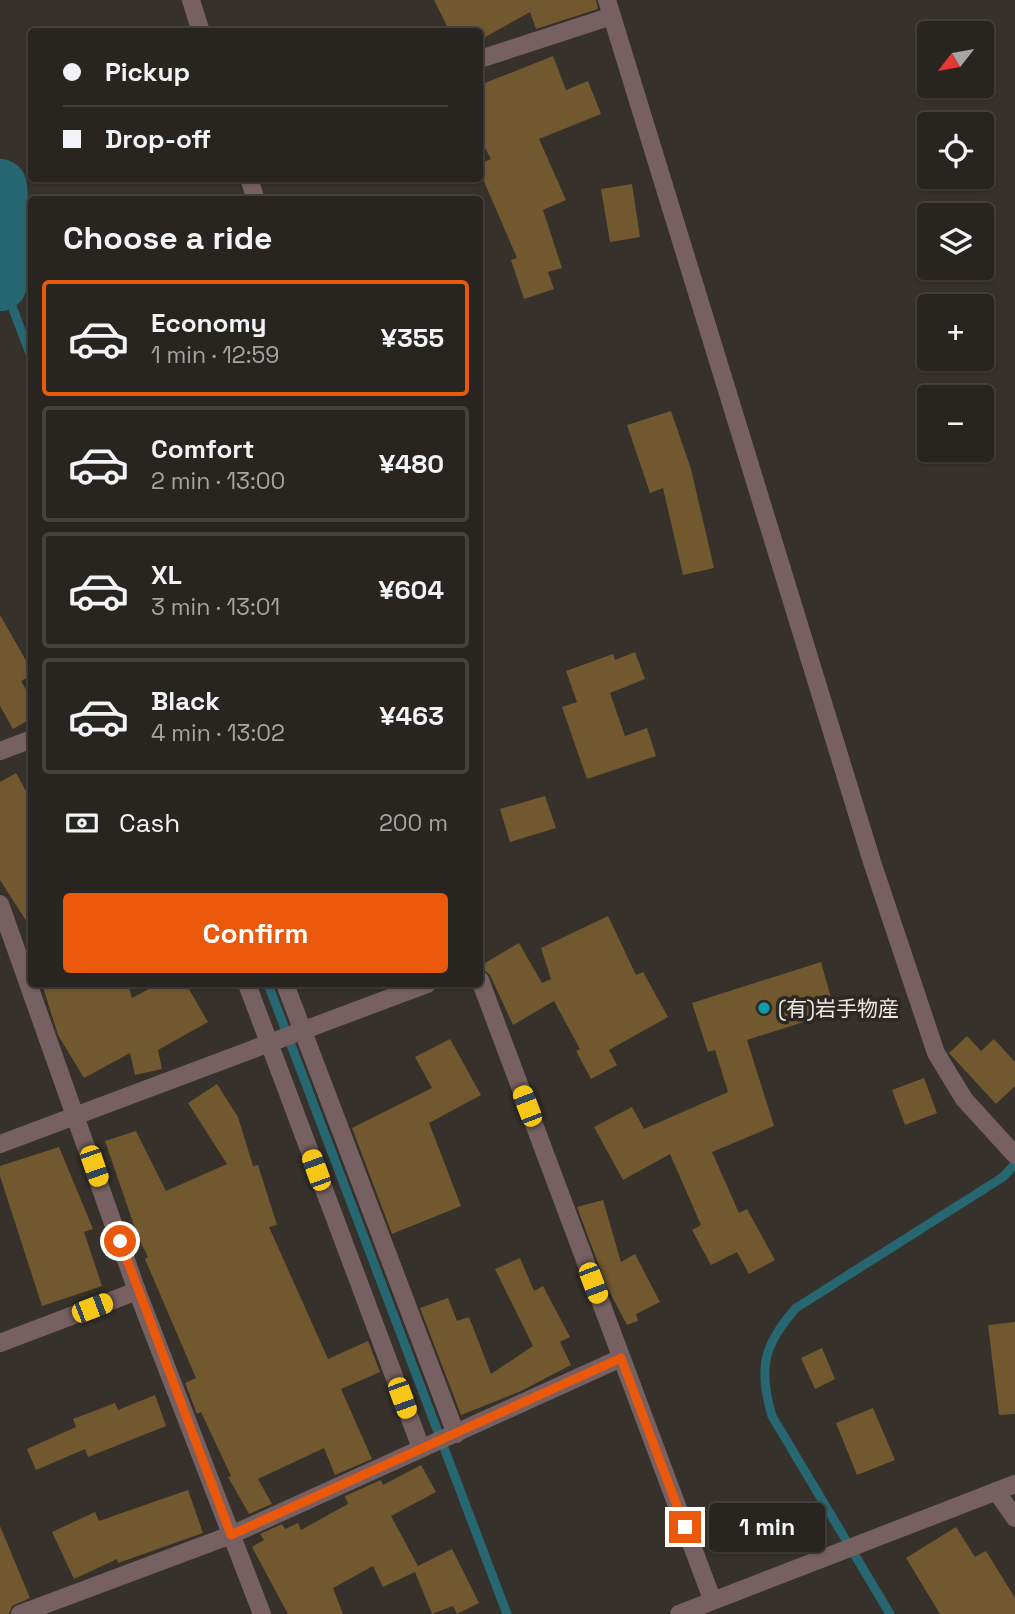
<!DOCTYPE html>
<meta charset="utf-8">
<style>
body{margin:0;font-family:"Space Grotesk","Noto Sans JP",sans-serif;background:#302d29;color:#f1f3f6;height:100vh;display:flex;flex-direction:column;font-size:26px;white-space:nowrap}
*{box-sizing:border-box;margin:0}
p{font-size:23px;color:#a5a5a5}
.icon{flex:none;width:38px;height:38px;fill:none;stroke:currentColor;stroke-width:2;stroke-linecap:round;stroke-linejoin:round}
.map{position:relative;flex:1;overflow:hidden}
.side{position:absolute;left:28px;top:196px;width:455px;height:791px;display:flex;flex-direction:column;background:#282520;border-radius:7px;box-shadow:0 2px 5px #0004,0 0 0 2px #44423e}
.side>*{flex:none}
.hud{position:absolute;left:28px;top:28px;width:455px;height:154px;border-radius:7px;box-shadow:0 2px 5px #0004,0 0 0 2px #44423e;display:grid;align-content:center;height:154px;padding:0 35px;background:#282520}
.needle{width:46px;rotate:239deg}
.controls{position:absolute;left:917px;top:21px;display:grid;gap:14px}
.controls a{display:grid;place-items:center;width:77px;height:77px;border-radius:7px;background:#282520;box-shadow:0 2px 5px #0004,0 0 0 2px #44423e;font-size:35px}
.end{position:absolute;width:32px;height:32px;margin:-16px;border:9px solid #ea580c;background:#fff;box-shadow:0 0 0 4px #fff}
.from{border-radius:50%}
.bubble{position:absolute;height:49px;border-radius:7px;background:#282520;box-shadow:0 2px 5px #0004,0 0 0 2px #44423e;font-size:23px;font-weight:700;line-height:49px;text-align:center}
.car{position:absolute;width:21px;height:42px;margin:-21px -10px;border-radius:9px;box-shadow:0 0 5px 2px #0007;background:linear-gradient(#f5c518 24%,#345 0 40%,#f5c518 0 76%,#345 0 86%,#f5c518 0)}
.hud b{display:flex;align-items:center;gap:24px;height:66px;font-size:26px}
.hud b+b{border-top:2px solid #44423e}
.hud i{width:18px;height:18px;background:#f1f3f6}
ul{padding:0;list-style:none}
li{display:flex;align-items:center;gap:21px;height:116px;margin:0 14px 10px;padding:0 21px;border:4px solid #44423e;border-radius:7px}
li div{flex:1}
li b{display:block;font-size:26px}
li em{font-style:normal;font-weight:700}
li.on{border-color:#ea580c}
li>.icon{width:63px;height:63px;stroke-width:1.5}
h2{padding:0 35px;font-size:32px;line-height:84px}
.pay{display:flex;align-items:center;gap:18px;height:77px;padding:0 35px;font-size:26px}
.pay p{margin-inline-start:auto}
.button{display:flex;gap:14px;margin-top:auto;padding:14px 35px}
.button a{flex:1;height:80px;border-radius:7px;background:#ea580c;color:#fff;font-size:28px;font-weight:700;line-height:80px;text-align:center}
.map>svg:first-child{display:block}
</style>
<div class="map">
<svg width="1015" height="1614" viewBox="0 0 1015 1614">
<rect width="100%" height="100%" fill="#36312b"/>
<g fill="none" stroke-linecap="round" stroke-linejoin="round">
<!-- stream -->
<g stroke="#266772" stroke-width="9">
<polyline points="2,280 32,359"/>
<polyline points="268,984 507,1614"/>
<path d="M890 1614 772 1416C758 1369 763 1345 796 1308L1003 1177 1015 1164"/>
</g>
<!-- river -->
<polyline stroke="#266772" stroke-width="54" points="0,186 3,229 0,284"/>
</g>
<!-- building -->
<g fill="#72582f">
<polygon points="434,0 596,0 598,9 536,29 530,12 480,40 480,32 450,32"/>
<polygon points="553,56 566,90 588,81 601,114 539,139 566,200 543,210 562,268 548,272 554,289 524,299 511,260 517,258 480,172 480,164 491,159 480,139 480,85"/>
<polygon points="632,184 640,237 610,242 601,189"/>
<polygon points="671,411 691,469 714,568 683,575 663,488 650,493 627,425"/>
<polygon points="0,615 32,671 32,675 21,681 32,700 32,718 13,729 0,706"/>
<polygon points="635,652 645,679 610,693 625,736 647,728 656,756 587,779 562,707 577,702 566,671 613,654 615,660"/>
<polygon points="16,773 32,802 32,930 0,880 0,782"/>
<polygon points="545,796 556,828 510,842 500,809"/>
<polygon points="608,916 636,975 643,972 668,1017 609,1050 617,1065 591,1079 576,1051 580,1049 554,1001 513,1025 490,975 480,966 519,943 542,983 551,979 541,948"/>
<polygon points="821,962 835,1012 747,1040 774,1126 712,1152 739,1213 747,1209 775,1260 749,1274 737,1252 711,1265 692,1230 701,1225 670,1154 623,1180 594,1127 632,1107 644,1129 728,1092 715,1050 708,1052 692,1003"/>
<polygon points="42,984 128,984 132,998 158,984 186,984 208,1022 158,1050 162,1069 135,1075 130,1053 84,1078 58,1035"/>
<polygon points="967,1036 981,1051 994,1039 1015,1062 1015,1086 996,1104 949,1053"/>
<polygon points="450,1039 481,1095 429,1123 461,1206 392,1234 352,1128 432,1088 415,1057"/>
<polygon points="924,1078 937,1113 905,1125 892,1090"/>
<polygon points="217,1084 238,1117 253,1166 258,1165 277,1225 269,1227 328,1359 368,1341 380,1372 341,1389 372,1459 335,1475 324,1448 258,1479 272,1504 249,1514 228,1477 231,1476 201,1412 197,1414 185,1383 196,1378 145,1259 148,1257 138,1237 105,1141 136,1131 166,1191 227,1164 188,1103"/>
<polygon points="59,1147 93,1229 84,1232 102,1286 42,1306 0,1176 0,1166"/>
<polygon points="603,1200 621,1262 635,1254 660,1302 636,1314 638,1321 627,1325 607,1287 577,1207"/>
<polygon points="520,1258 534,1291 543,1286 570,1337 560,1342 571,1365 519,1392 461,1415 420,1308 448,1298 457,1321 469,1317 491,1374 533,1346 495,1269"/>
<polygon points="1015,1322 1015,1414 999,1415 988,1325"/>
<polygon points="822,1348 835,1379 815,1389 801,1358"/>
<polygon points="155,1395 166,1426 88,1457 85,1449 36,1470 27,1449 76,1427 73,1419 115,1403 118,1410"/>
<polygon points="873,1408 895,1460 857,1475 836,1423"/>
<polygon points="421,1465 436,1492 391,1516 418,1566 452,1549 479,1603 457,1614 453,1606 432,1614 415,1572 383,1587 373,1566 333,1588 343,1614 288,1614 252,1547 264,1540 260,1534 282,1524 285,1529 298,1523 301,1530 348,1504 345,1496 381,1480 383,1485"/>
<polygon points="188,1490 203,1533 118,1563 117,1559 74,1579 52,1532 95,1512 99,1521"/>
<polygon points="0,1526 30,1598 12,1606 9,1614 0,1614"/>
<polygon points="956,1527 975,1557 986,1551 1015,1598 1015,1614 940,1614 906,1558"/>
</g>
<g fill="none" stroke-linecap="round" stroke-linejoin="round">
<!-- minor -->
<g stroke="#776061" stroke-width="18">
<polyline points="191,0 201,32"/>
<polyline points="607,0 872,862 936,1053 964,1099 1015,1155"/>
<polyline points="480,59 612,16"/>
<polyline points="249,178 256,200"/>
<polyline points="0,751 32,739"/>
<polyline points="0,904 137,1291 262,1614"/>
<polyline points="480,980 712,1599"/>
<polyline points="247,984 421,1448"/>
<polyline points="285,984 456,1434"/>
<polyline points="0,1343 137,1291"/>
<polyline points="996,1491 1015,1518"/>
<polyline points="20,1614 231,1535 621,1358"/>
</g>
<!-- tertiary -->
<g stroke="#776061" stroke-width="18">
<polyline points="0,1144 427,984"/>
<polyline points="679,1614 1015,1484"/>
</g>
</g>
<g fill="none" stroke-linecap="round" stroke-linejoin="round">
<!-- route -->
<polyline stroke="#ea580c" stroke-width="9" points="120,1241 231,1535 621,1358 685,1527"/>
</g>
<!-- markers -->
<circle fill="#0f9aa8" stroke="#2c2721" stroke-width="2.5" cx="764" cy="1008" r="7"/>
<g text-anchor="middle" dominant-baseline="central" stroke-width="7" stroke-linejoin="round" paint-order="stroke">
<!-- poi labels -->
<g font-size="21" fill="#ece9e5" stroke="#2c2721" text-anchor="start">
<text x="778" y="1008">(有)岩手物産</text>
</g>
</g>
</svg>
<div class="controls">
<a><svg class="needle" viewBox="-14 -14 28 28"><path d="M0-13l5 13h-10z" fill="#e53935"/><path d="M0 13l5-13h-10z" fill="#a5a5a5"/></svg></a>
<a><svg class="icon" aria-label="locate" viewBox="0 0 24 24"><circle cx="12" cy="12" r="6"/><path d="M12 2v4M12 18v4M2 12h4M18 12h4"/></svg></a>
<a><svg class="icon" aria-label="layers" viewBox="0 0 24 24"><path d="M12 4l9 5-9 5-9-5zM3 14l9 5 9-5"/></svg></a>
<a>+</a>
<a>−</a>
</div>
<i class="end from" style="left:120px;top:1241px"></i>
<i class="end" style="left:685px;top:1527px"></i>
<div class="bubble" style="left:709px;top:1503px;width:116px">1 min</div>
<i class="car" style="left:527px;top:1106px;rotate:339deg"></i>
<i class="car" style="left:94px;top:1166px;rotate:161deg"></i>
<i class="car" style="left:316px;top:1170px;rotate:340deg"></i>
<i class="car" style="left:593px;top:1283px;rotate:159deg"></i>
<i class="car" style="left:92px;top:1308px;rotate:69deg"></i>
<i class="car" style="left:402px;top:1398px;rotate:160deg"></i>
<div class="hud">
<b><i class="from"></i>Pickup</b>
<b><i></i>Drop-off</b>
</div>
<section class="side">
<h2>Choose a ride</h2>
<ul>
<li class="on"><svg class="icon" aria-label="car" viewBox="0 0 24 24"><path d="M5 17H2v-5l4-1 3-4h7l3 4 3 1v5h-3M9 17h6M6 11h13"/><circle cx="7" cy="17" r="2"/><circle cx="17" cy="17" r="2"/></svg><div><b>Economy</b><p>1 min · 12:59</p></div><em>¥355</em></li>
<li><svg class="icon" aria-label="car" viewBox="0 0 24 24"><path d="M5 17H2v-5l4-1 3-4h7l3 4 3 1v5h-3M9 17h6M6 11h13"/><circle cx="7" cy="17" r="2"/><circle cx="17" cy="17" r="2"/></svg><div><b>Comfort</b><p>2 min · 13:00</p></div><em>¥480</em></li>
<li><svg class="icon" aria-label="car" viewBox="0 0 24 24"><path d="M5 17H2v-5l4-1 3-4h7l3 4 3 1v5h-3M9 17h6M6 11h13"/><circle cx="7" cy="17" r="2"/><circle cx="17" cy="17" r="2"/></svg><div><b>XL</b><p>3 min · 13:01</p></div><em>¥604</em></li>
<li><svg class="icon" aria-label="car" viewBox="0 0 24 24"><path d="M5 17H2v-5l4-1 3-4h7l3 4 3 1v5h-3M9 17h6M6 11h13"/><circle cx="7" cy="17" r="2"/><circle cx="17" cy="17" r="2"/></svg><div><b>Black</b><p>4 min · 13:02</p></div><em>¥463</em></li>
</ul>
<div class="pay"><svg class="icon" aria-label="cash" viewBox="0 0 24 24"><path d="M3 7h18v10H3z"/><circle cx="12" cy="12" r="2"/></svg>Cash<p>200 m</p></div>
<div class="button"><a>Confirm</a></div>
</section>
</div>
